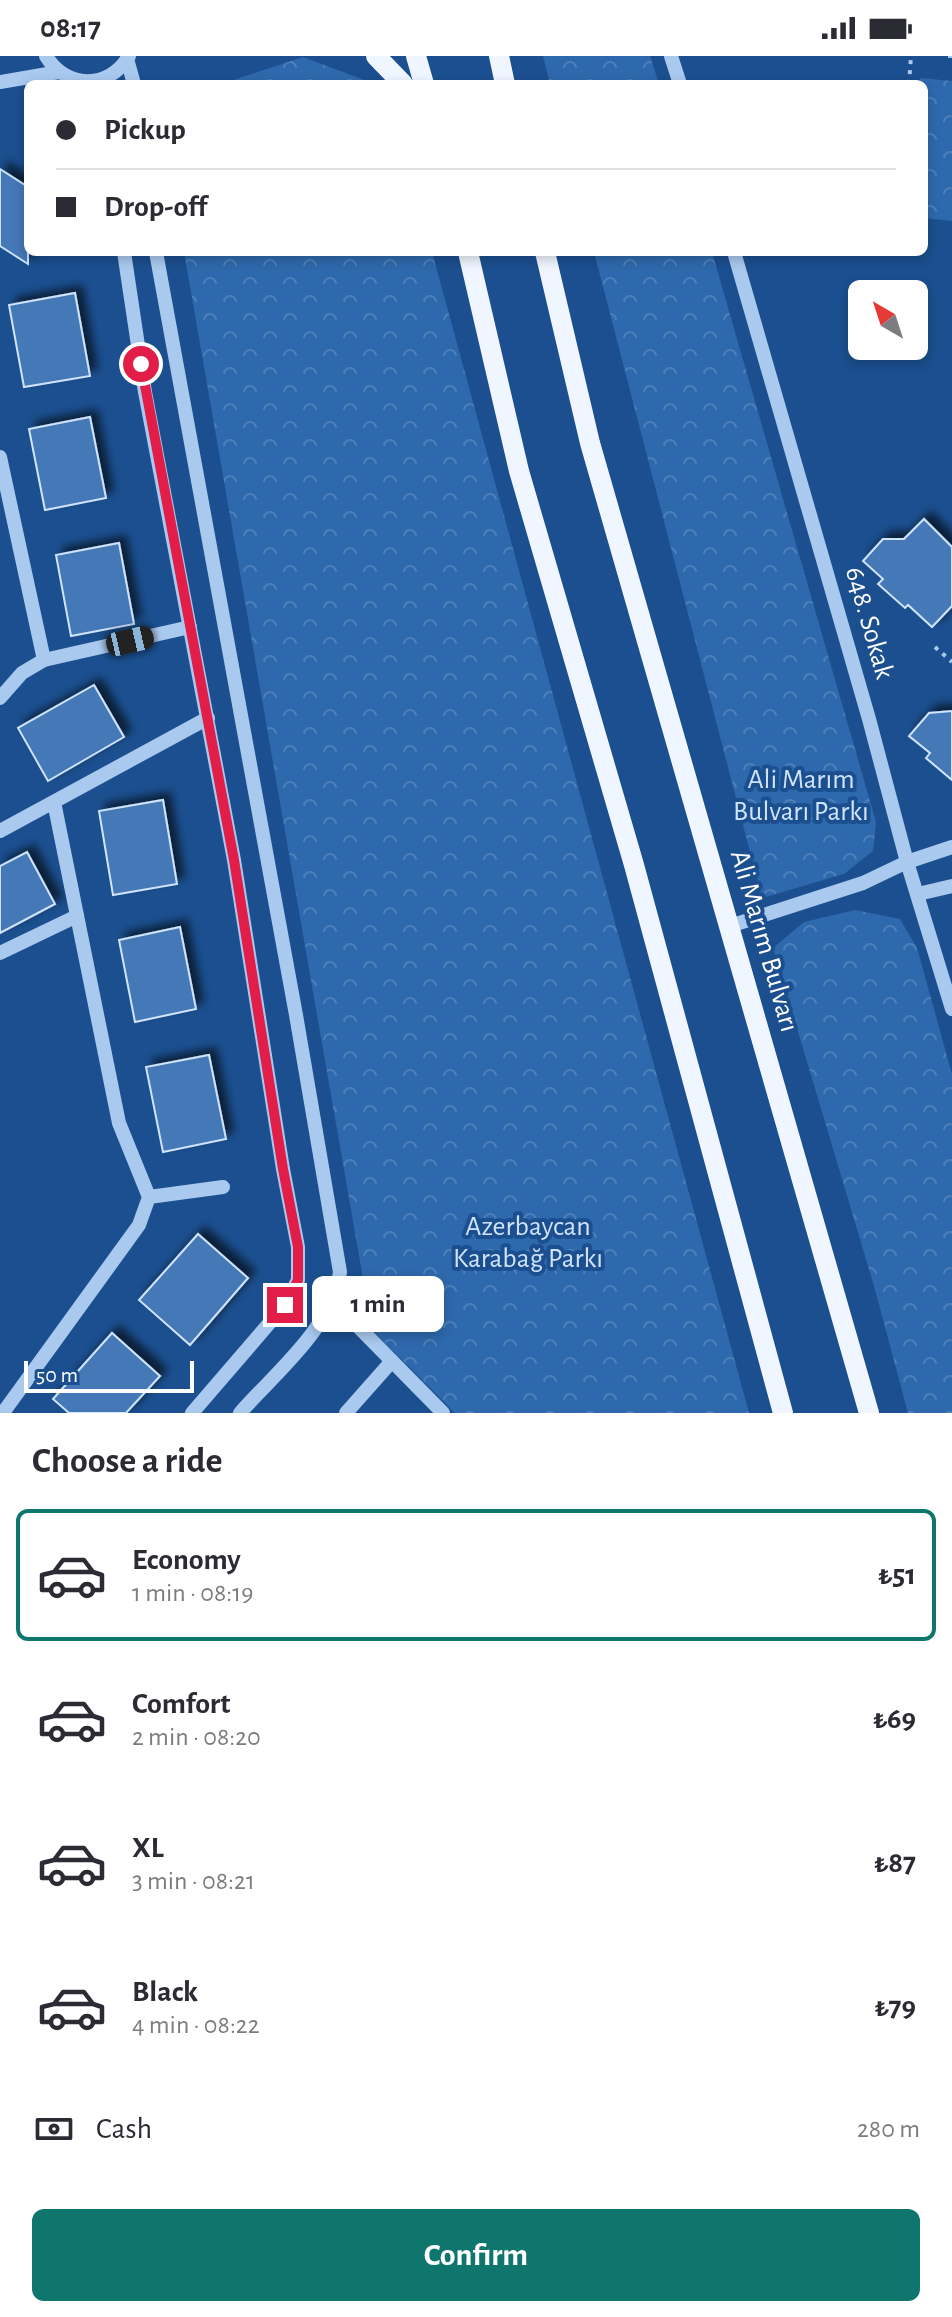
<!DOCTYPE html>
<meta charset="utf-8">
<style>
body{margin:0;font-family:"Alegreya Sans",sans-serif;background:#f7f7f7;color:#2b2b33;height:100vh;display:flex;flex-direction:column;font-size:30px;white-space:nowrap}
*{box-sizing:border-box;margin:0}
p{font-size:26px;color:#7c7c81}
.icon{flex:none;width:44px;height:44px;fill:none;stroke:currentColor;stroke-width:2;stroke-linecap:round;stroke-linejoin:round}
.map{position:relative;height:1357px;overflow:hidden}
.side{display:flex;flex-direction:column;background:#fff;flex:1}
.side>*{flex:none}
.hud{position:absolute;left:24px;top:24px;width:904px;height:176px;border-radius:12px;box-shadow:0 4px 12px #0003;display:grid;align-content:center;height:176px;padding:0 32px;background:#fff}
.needle{width:52px;rotate:321deg}
.controls{position:absolute;left:848px;top:224px;display:grid;gap:16px}
.controls a{display:grid;place-items:center;width:80px;height:80px;border-radius:12px;background:#fff;box-shadow:0 4px 12px #0003;font-size:40px}
.scale{position:absolute;left:24px;bottom:20px;width:170px;box-sizing:border-box;padding-left:8px;border:4px solid #fff;border-top:0;font-size:22px;line-height:28px;white-space:nowrap;color:#fff;-webkit-text-stroke:6px #1b4f8f;paint-order:stroke}
.end{position:absolute;width:36px;height:36px;margin:-18px;border:10px solid #e11d48;background:#fff;box-shadow:0 0 0 4px #fff}
.from{border-radius:50%}
.bubble{position:absolute;height:56px;border-radius:12px;background:#fff;box-shadow:0 4px 12px #0003;font-size:26px;font-weight:700;line-height:56px;text-align:center}
.car{position:absolute;width:24px;height:48px;margin:-24px -12px;border-radius:10px;box-shadow:0 0 6px 2px #0007;background:linear-gradient(#222 24%,#8ab4d8 0 40%,#222 0 76%,#8ab4d8 0 86%,#222 0)}
.hud b{display:flex;align-items:center;gap:28px;height:76px;font-size:30px}
.hud b+b{border-top:2px solid #e1e1e2}
.hud i{width:20px;height:20px;background:#2b2b33}
ul{padding:0;list-style:none}
li{display:flex;align-items:center;gap:24px;height:132px;margin:0 16px 12px;padding:0 16px;border:4px solid transparent;border-radius:12px}
li div{flex:1}
li b{display:block;font-size:30px}
li em{font-style:normal;font-weight:700}
li.active{border-color:#0f766e}
li>.icon{width:72px;height:72px;stroke-width:1.5}
h2{padding:0 32px;font-size:36px;line-height:96px}
.pay{display:flex;align-items:center;gap:20px;height:88px;padding:0 32px;font-size:30px}
.pay p{margin-inline-start:auto}
.action{display:flex;gap:16px;margin-top:auto;padding:16px 32px}
.action a{flex:1;height:92px;border-radius:12px;background:#0f766e;color:#fff;font-size:32px;font-weight:700;line-height:92px;text-align:center}
.status{display:flex;justify-content:space-between;align-items:center;height:56px;padding:0 40px;background:#fff;direction:ltr}
.status svg{height:22px;fill:currentColor}
.map>svg:first-child{display:block}
</style>
<div class="status"><b>08:17</b><svg viewBox="0 0 49 12"><path d="M0 12V9h3v3zM5 12V6h3v6zM10 12V3h3v9zM15 12V0h3v12zM26 1h20v11H26zM47 4h2v5h-2z"/></svg></div>
<div class="map">
<svg width="952" height="1357" viewBox="0 0 952 1357">
<defs>
<pattern id="forest-crowns" width="20" height="18" patternUnits="userSpaceOnUse" patternTransform="scale(2)"><rect width="20" height="18" fill="#2e69ad"/><path d="M2 6a3 3 0 1 1 6 0M12 15a3 3 0 1 1 6 0" fill="none" stroke="#4d80b9"/></pattern>
<filter id="shadow"><feDropShadow dx="7" dy="-7" stdDeviation="4" flood-color="#0009"/></filter>
</defs>
<rect width="100%" height="100%" fill="#1b4f8f"/>
<!-- forest -->
<g fill="url(#forest-crowns)">
<polygon points="543,0 650,0 659,28 550,28"/>
<polygon points="303,1 375,28 221,28"/>
<polygon points="920,22 952,25 952,165 924,162 924,28 919,28"/>
<polygon points="184,196 432,196 749,1357 455,1357 372,1274"/>
<polygon points="594,196 712,196 876,766 873,795 844,818 762,842"/>
<polygon points="855,854 900,863 917,892 952,1018 952,1357 908,1357 874,1230 773,892 804,866"/>
</g>
<!-- building -->
<g fill="#4478b7" stroke="#cfe3fa" stroke-width="2" filter="url(#shadow)">
<polygon points="0,113 28,131 28,208 0,190"/>
<polygon points="75,237 90,320 24,331 9,249"/>
<polygon points="90,361 106,442 45,454 29,373"/>
<polygon points="924,463 952,491 952,550 932,571 908,549 905,552 878,528 883,523 863,505 883,483 904,483"/>
<polygon points="119,487 134,568 71,580 56,499"/>
<polygon points="94,629 124,681 48,725 18,672"/>
<polygon points="952,655 952,724 926,702 930,697 909,680 929,657"/>
<polygon points="163,744 177,828 113,839 99,755"/>
<polygon points="27,796 55,848 0,877 0,810"/>
<polygon points="180,871 196,953 135,966 119,884"/>
<polygon points="209,999 226,1083 163,1096 146,1011"/>
<polygon points="198,1178 248,1222 190,1289 139,1244"/>
<polygon points="112,1277 160,1320 126,1357 69,1357 53,1343"/>
</g>
<g fill="none" stroke-linecap="round" stroke-linejoin="round">
<!-- path -->
<g stroke="#a9c9ee" stroke-width="4" stroke-dasharray="4 6" stroke-linecap="butt">
<polyline points="948,0 952,0"/>
<polyline points="909,28 911,0"/>
<polyline points="935,591 952,606"/>
</g>
<!-- minor -->
<g stroke="#a9c9ee" stroke-width="14">
<path d="M46 0C66 33 109 34 129 0"/>
<polyline points="671,0 680,28"/>
<polyline points="127,3 134,28"/>
<polyline points="0,26 59,16"/>
<polyline points="124,196 145,336 234,804 283,1113 298,1191 298,1224 285,1249 192,1357"/>
<path d="M156 196 296 959 340 1216C332 1272 276 1316 240 1357"/>
<polyline points="734,196 869,663 907,806 952,953"/>
<polyline points="0,401 44,604"/>
<polyline points="0,642 22,617 44,604 190,571"/>
<polyline points="0,775 208,662"/>
<polyline points="918,838 952,830"/>
<polyline points="730,870 863,827 907,806 952,791"/>
<polyline points="0,897 77,860"/>
<polyline points="149,1141 223,1131"/>
<polyline points="333,1245 443,1357"/>
<polyline points="0,1356 5,1354 139,1169 149,1141 119,1067 54,746"/>
<polyline points="346,1357 392,1305"/>
</g>
<!-- major -->
<g stroke="#f0f6ff" stroke-width="20">
<polyline points="376,0 403,28"/>
<polyline points="416,0 424,28"/>
<polyline points="499,0 505,28"/>
<polyline points="468,196 519,415 634,809 783,1357"/>
<polyline points="545,196 590,387 869,1357"/>
</g>
</g>
<g fill="none" stroke-linecap="round" stroke-linejoin="round">
<!-- route -->
<polyline stroke="#e11d48" stroke-width="10" points="141,308 234,804 283,1113 298,1191 298,1224 285,1249"/>
</g>
<g text-anchor="middle" dominant-baseline="central" stroke-width="8" stroke-linejoin="round" paint-order="stroke">
<!-- street labels -->
<g font-size="28" fill="#fff" stroke="#1b4f8f">
<text transform="translate(869 567) rotate(74)">648. Sokak</text>
<text transform="translate(764 885) rotate(74)">Ali Marım Bulvarı</text>
</g>
<!-- park labels -->
<g font-size="28" fill="#cfe3fa" stroke="#1b4f8f">
<text x="801" y="724">Ali Marım<tspan x="801" dy="32">Bulvarı Parkı</tspan></text>
<text x="528" y="1171">Azerbaycan<tspan x="528" dy="32">Karabağ Parkı</tspan></text>
</g>
</g>
</svg>
<div class="controls">
<a><svg class="needle" viewBox="-14 -14 28 28"><path d="M0-13l5 13h-10z" fill="#e53935"/><path d="M0 13l5-13h-10z" fill="#7c7c81"/></svg></a>
</div>
<div class="scale">50 m</div>
<i class="end from" style="left:141px;top:308px"></i>
<i class="end" style="left:285px;top:1249px"></i>
<div class="bubble" style="left:312px;top:1220px;width:132px">1 min</div>
<i class="car" style="left:130px;top:585px;rotate:77deg"></i>
<div class="hud">
<b><i class="from"></i>Pickup</b>
<b><i></i>Drop-off</b>
</div>
</div>
<section class="side">
<h2>Choose a ride</h2>
<ul>
<li class="active"><svg class="icon" aria-label="car" viewBox="0 0 24 24"><path d="M5 17H2v-5l4-1 3-4h7l3 4 3 1v5h-3M9 17h6M6 11h13"/><circle cx="7" cy="17" r="2"/><circle cx="17" cy="17" r="2"/></svg><div><b>Economy</b><p>1 min · 08:19</p></div><em>₺51</em></li>
<li><svg class="icon" aria-label="car" viewBox="0 0 24 24"><path d="M5 17H2v-5l4-1 3-4h7l3 4 3 1v5h-3M9 17h6M6 11h13"/><circle cx="7" cy="17" r="2"/><circle cx="17" cy="17" r="2"/></svg><div><b>Comfort</b><p>2 min · 08:20</p></div><em>₺69</em></li>
<li><svg class="icon" aria-label="car" viewBox="0 0 24 24"><path d="M5 17H2v-5l4-1 3-4h7l3 4 3 1v5h-3M9 17h6M6 11h13"/><circle cx="7" cy="17" r="2"/><circle cx="17" cy="17" r="2"/></svg><div><b>XL</b><p>3 min · 08:21</p></div><em>₺87</em></li>
<li><svg class="icon" aria-label="car" viewBox="0 0 24 24"><path d="M5 17H2v-5l4-1 3-4h7l3 4 3 1v5h-3M9 17h6M6 11h13"/><circle cx="7" cy="17" r="2"/><circle cx="17" cy="17" r="2"/></svg><div><b>Black</b><p>4 min · 08:22</p></div><em>₺79</em></li>
</ul>
<div class="pay"><svg class="icon" aria-label="cash" viewBox="0 0 24 24"><path d="M3 7h18v10H3z"/><circle cx="12" cy="12" r="2"/></svg>Cash<p>280 m</p></div>
<div class="action"><a>Confirm</a></div>
</section>
